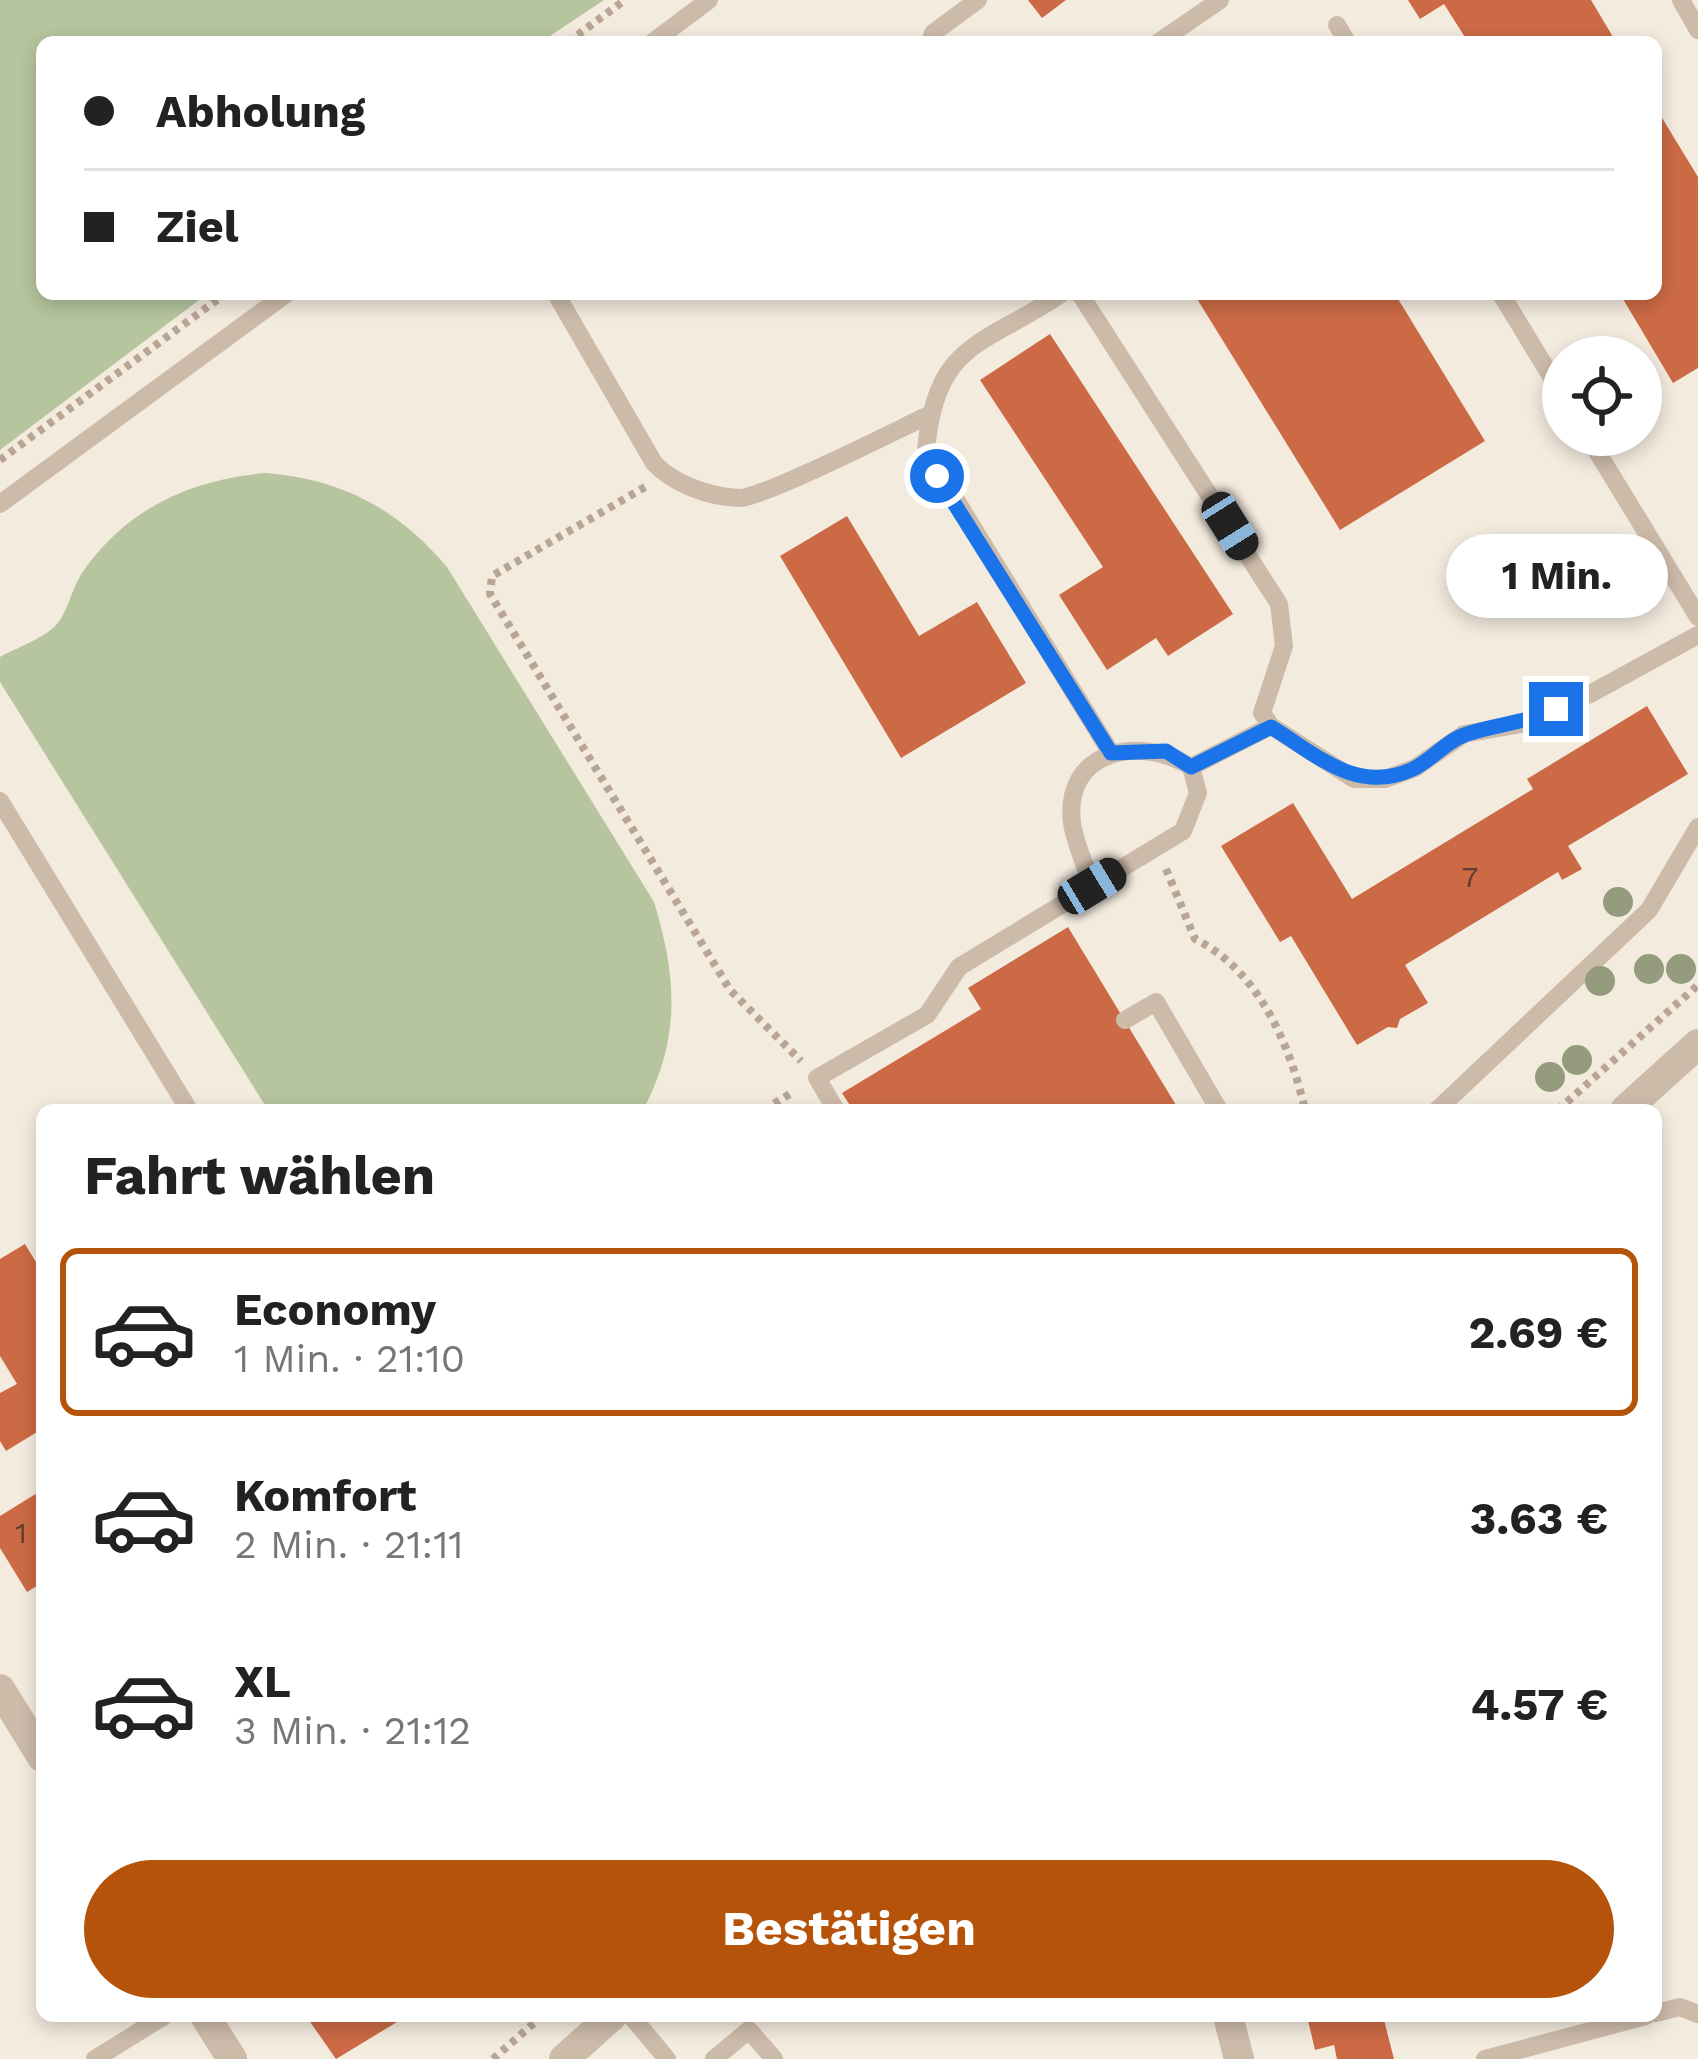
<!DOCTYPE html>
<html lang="de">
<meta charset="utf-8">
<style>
body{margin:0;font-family:"Work Sans",sans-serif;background:#f2f2f2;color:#222;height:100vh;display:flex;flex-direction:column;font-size:45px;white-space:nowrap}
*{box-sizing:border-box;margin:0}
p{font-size:39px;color:#767676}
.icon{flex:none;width:66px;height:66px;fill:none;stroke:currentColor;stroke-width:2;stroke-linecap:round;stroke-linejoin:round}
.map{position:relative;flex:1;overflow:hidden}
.sheet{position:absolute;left:36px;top:1104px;width:1626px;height:918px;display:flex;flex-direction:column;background:#fff;border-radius:18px;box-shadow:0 6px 18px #0003}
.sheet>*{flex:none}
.top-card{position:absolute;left:36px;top:36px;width:1626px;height:264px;border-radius:18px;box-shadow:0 6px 18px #0003;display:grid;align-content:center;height:264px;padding:0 48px;background:#fff}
.tools{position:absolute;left:1542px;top:336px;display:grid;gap:24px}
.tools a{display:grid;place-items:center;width:120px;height:120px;border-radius:50%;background:#fff;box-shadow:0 6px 18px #0003;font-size:60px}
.end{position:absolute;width:54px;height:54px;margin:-27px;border:15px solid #1a73e8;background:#fff;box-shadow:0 0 0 6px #fff}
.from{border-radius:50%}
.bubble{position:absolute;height:84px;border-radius:42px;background:#fff;box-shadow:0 6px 18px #0003;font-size:39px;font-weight:700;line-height:84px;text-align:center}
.car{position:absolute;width:36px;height:72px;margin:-36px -18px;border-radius:15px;box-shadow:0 0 9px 3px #0007;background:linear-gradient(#222 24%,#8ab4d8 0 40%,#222 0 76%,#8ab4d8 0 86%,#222 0)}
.top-card b{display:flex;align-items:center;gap:42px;height:114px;font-size:45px}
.top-card b+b{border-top:3px solid #e0e0e0}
.top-card i{width:30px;height:30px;background:#222}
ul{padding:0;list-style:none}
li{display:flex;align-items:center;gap:36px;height:168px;margin:0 24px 18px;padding:0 24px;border:6px solid transparent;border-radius:18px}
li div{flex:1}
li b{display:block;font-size:45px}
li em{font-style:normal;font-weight:700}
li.active{border-color:#b45309}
li>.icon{width:108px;height:108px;stroke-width:1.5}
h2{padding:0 48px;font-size:54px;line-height:144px}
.button{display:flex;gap:24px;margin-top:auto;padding:24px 48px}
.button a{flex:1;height:138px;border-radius:72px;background:#b45309;color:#fff;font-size:48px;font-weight:700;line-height:138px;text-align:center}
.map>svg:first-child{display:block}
</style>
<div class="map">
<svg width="1698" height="2059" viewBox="0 0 1698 2059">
<rect width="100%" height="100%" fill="#f4ebdf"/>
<!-- green -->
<g fill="#b6c59e">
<polygon points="0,0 604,0 541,42 42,42 42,294 207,294 0,450"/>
<path d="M265 473C341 479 397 508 447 567L654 902C677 977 681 1039 643 1110H268L0 682V657C16 648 45 638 57 624 68 611 72 588 82 573 126 509 189 480 265 473Z"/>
</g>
<!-- building -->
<g fill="#cc6a45">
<polygon points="1028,0 1066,0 1042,18"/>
<polygon points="1408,0 1591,0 1616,42 1468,42 1444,4 1420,19"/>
<polygon points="1656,108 1698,177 1698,368 1673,383 1620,294 1656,294"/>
<polygon points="1194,294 1395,294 1485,441 1340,530"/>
<polygon points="1050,334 1233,614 1168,656 1156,638 1107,670 1059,595 1103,567 980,380"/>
<polygon points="847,516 919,636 977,602 1026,683 901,758 780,556"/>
<polygon points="1647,706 1688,774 1568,846 1582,869 1562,880 1558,872 1405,965 1428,1003 1400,1019 1397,1028 1388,1027 1357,1045 1291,936 1280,942 1221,846 1293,803 1352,899 1533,789 1527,779"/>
<polygon points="1068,927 1179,1110 853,1110 842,1093 981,1009 968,988"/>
<polygon points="25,1244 42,1272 42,1429 6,1451 0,1441 0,1393 17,1384 0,1356 0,1259"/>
<polygon points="42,1490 42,1583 27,1592 0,1548 0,1516"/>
<polygon points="306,2016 407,2016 336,2059"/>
<polygon points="1307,2016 1383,2016 1394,2059 1337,2059 1334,2045 1315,2050"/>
</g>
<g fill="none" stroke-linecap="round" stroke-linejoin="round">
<!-- path -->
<g stroke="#b9a594" stroke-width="8" stroke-dasharray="6 6" stroke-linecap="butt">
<polyline points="568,42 625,0"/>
<polyline points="0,460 225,294"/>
<polyline points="645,487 492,576 490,594 730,990 801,1061"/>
<path d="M1166 869 1195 939C1258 970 1290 1044 1305 1110"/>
<polyline points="764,1110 793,1092"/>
<polyline points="1558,1110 1698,985"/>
<polyline points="493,2059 542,2016"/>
</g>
<!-- lane -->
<g stroke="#cdbbaa" stroke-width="18">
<polyline points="1681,0 1698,30"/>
<polyline points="1337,25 1347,42"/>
<polyline points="653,42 709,0"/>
<polyline points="930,42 933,33 978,0"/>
<polyline points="1159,42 1220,0"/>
<path d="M556 294 654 463C673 484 710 497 739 498 761 499 899 429 929 415"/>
<path d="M1061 294C984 346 935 341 926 451L1111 753"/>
<polyline points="1080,294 1279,604 1284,646 1262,713 1271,726 1354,779 1385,779 1415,768 1464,734 1522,724 1590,694 1698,635"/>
<polyline points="1501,294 1563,396"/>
<polyline points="1587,435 1698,617"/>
<polyline points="0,504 286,294"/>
<polyline points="1191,767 1271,726"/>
<polyline points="0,801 189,1110"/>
<polyline points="1125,1020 1156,1002 1219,1110"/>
<path d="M836 1110 817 1078 927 1015 959 967 1183 831 1198 793 1191 767C1141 735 1063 749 1072 823 1075 844 1086 866 1092 886"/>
<polyline points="1437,1110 1649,910 1698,827"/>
<polyline points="1656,2013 1680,2007 1698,2014"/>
<polyline points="631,2016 667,2059"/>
<polyline points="95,2059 164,2016"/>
<polyline points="714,2059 749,2030 774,2059"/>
<polyline points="1485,2059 1646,2016"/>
</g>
<!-- street -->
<g stroke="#cdbbaa" stroke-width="30">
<polyline points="1625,1110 1698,1044"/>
<polyline points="0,1689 42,1757"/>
<polyline points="205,2016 232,2059"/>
<polyline points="1228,2016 1239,2059"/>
<polyline points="564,2059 612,2016"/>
</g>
</g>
<!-- trees -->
<g fill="#959b7d">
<circle cx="1618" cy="902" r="15"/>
<circle cx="1649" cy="969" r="15"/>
<circle cx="1681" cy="969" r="15"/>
<circle cx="1600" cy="981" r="15"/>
<circle cx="1577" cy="1060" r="15"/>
<circle cx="1550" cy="1077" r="15"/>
</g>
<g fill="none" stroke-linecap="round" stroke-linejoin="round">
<!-- route -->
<path stroke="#1a73e8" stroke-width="15" d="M937 476 1111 753 1166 751 1191 767 1271 727C1317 755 1357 795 1413 769 1432 760 1447 740 1467 734 1498 724 1526 723 1556 709"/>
</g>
<g text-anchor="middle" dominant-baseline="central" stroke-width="12" stroke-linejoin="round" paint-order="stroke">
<!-- number labels -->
<g font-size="30" fill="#5e3e31">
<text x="1470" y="876">7</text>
<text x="21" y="1532">1</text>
</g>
</g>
</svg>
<div class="tools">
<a><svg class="icon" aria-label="locate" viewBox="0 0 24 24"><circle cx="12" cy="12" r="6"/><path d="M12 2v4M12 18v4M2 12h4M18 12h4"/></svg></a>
</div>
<i class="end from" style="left:937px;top:476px"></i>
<i class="end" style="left:1556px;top:709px"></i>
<div class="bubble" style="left:1446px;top:534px;width:222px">1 Min.</div>
<i class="car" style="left:1230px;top:526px;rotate:148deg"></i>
<i class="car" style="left:1092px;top:886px;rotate:59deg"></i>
<div class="top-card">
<b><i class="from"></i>Abholung</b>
<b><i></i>Ziel</b>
</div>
<section class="sheet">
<h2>Fahrt wählen</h2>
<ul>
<li class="active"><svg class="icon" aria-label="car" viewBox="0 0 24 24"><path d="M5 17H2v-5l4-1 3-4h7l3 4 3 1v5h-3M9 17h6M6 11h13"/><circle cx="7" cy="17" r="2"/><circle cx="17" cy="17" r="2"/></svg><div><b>Economy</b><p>1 Min. · 21:10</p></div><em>2.69 €</em></li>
<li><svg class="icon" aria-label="car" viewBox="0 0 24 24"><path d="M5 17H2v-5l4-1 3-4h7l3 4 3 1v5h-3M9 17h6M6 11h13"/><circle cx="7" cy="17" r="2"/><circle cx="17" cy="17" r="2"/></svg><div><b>Komfort</b><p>2 Min. · 21:11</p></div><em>3.63 €</em></li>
<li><svg class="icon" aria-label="car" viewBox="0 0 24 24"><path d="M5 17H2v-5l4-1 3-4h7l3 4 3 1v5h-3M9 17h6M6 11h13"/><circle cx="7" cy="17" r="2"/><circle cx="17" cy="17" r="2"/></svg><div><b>XL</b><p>3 Min. · 21:12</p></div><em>4.57 €</em></li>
</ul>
<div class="button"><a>Bestätigen</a></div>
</section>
</div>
